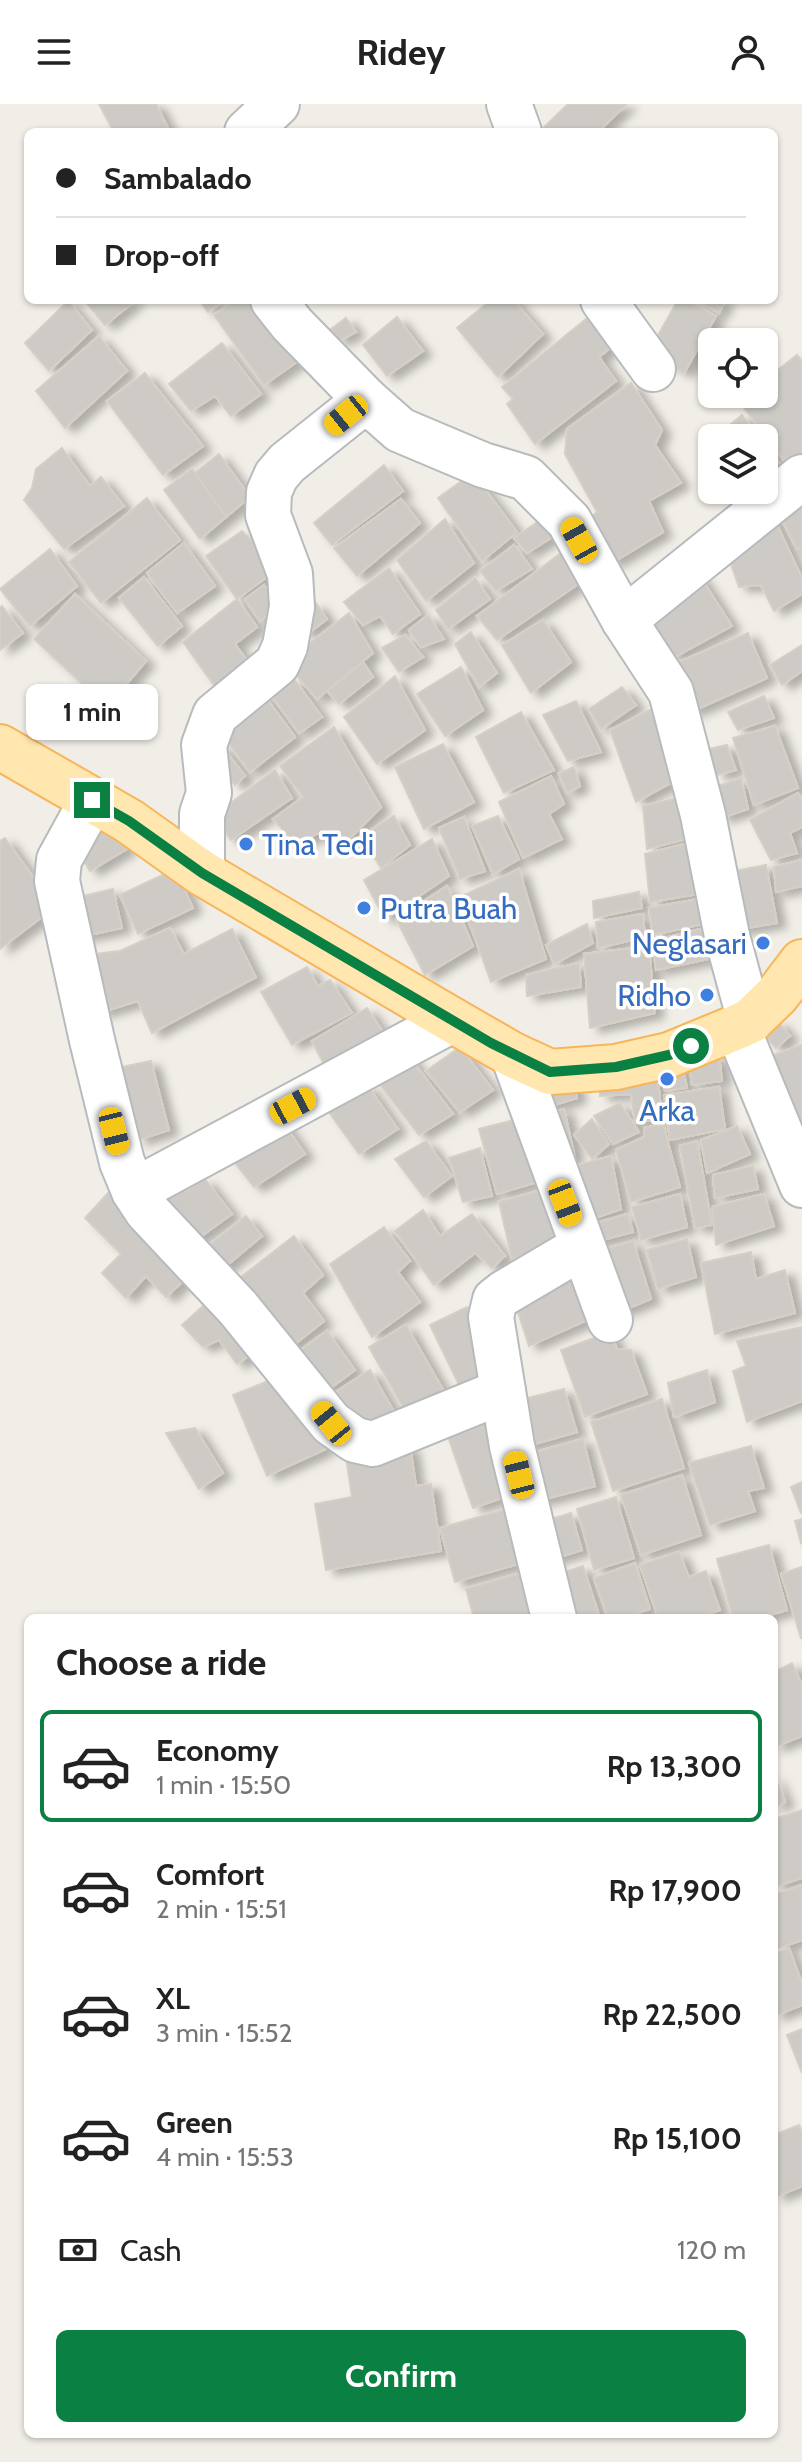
<!DOCTYPE html>
<meta charset="utf-8">
<style>
body{margin:0;font-family:Cabin,sans-serif;background:#f2f2f2;color:#222;height:100vh;display:flex;flex-direction:column;font-size:30px;white-space:nowrap}
*{box-sizing:border-box;margin:0}
p{font-size:26px;color:#767676}
.icon{flex:none;width:44px;height:44px;fill:none;stroke:currentColor;stroke-width:2;stroke-linecap:round;stroke-linejoin:round}
.map{position:relative;flex:1;overflow:hidden}
.side{position:absolute;left:24px;top:1510px;width:754px;height:824px;display:flex;flex-direction:column;background:#fff;border-radius:12px;box-shadow:0 2px 6px #0004}
.side>*{flex:none}
.guide{position:absolute;left:24px;top:24px;width:754px;height:176px;border-radius:12px;box-shadow:0 2px 6px #0004;display:grid;align-content:center;height:176px;padding:0 32px;background:#fff}
.buttons{position:absolute;left:698px;top:224px;display:grid;gap:16px}
.buttons a{display:grid;place-items:center;width:80px;height:80px;border-radius:12px;background:#fff;box-shadow:0 2px 6px #0004;font-size:40px}
.end{position:absolute;width:36px;height:36px;margin:-18px;border:10px solid #0b8043;background:#fff;box-shadow:0 0 0 4px #fff}
.from{border-radius:50%}
.bubble{position:absolute;height:56px;border-radius:12px;background:#fff;box-shadow:0 2px 6px #0004;font-size:26px;font-weight:800;line-height:56px;text-align:center}
.car{position:absolute;width:24px;height:48px;margin:-24px -12px;border-radius:10px;box-shadow:0 0 6px 2px #0007;background:linear-gradient(#f5c518 24%,#345 0 40%,#f5c518 0 76%,#345 0 86%,#f5c518 0)}
.guide b{display:flex;align-items:center;gap:28px;height:76px;font-size:30px}
.guide b+b{border-top:2px solid #e0e0e0}
.guide i{width:20px;height:20px;background:#222}
ul{padding:0;list-style:none}
li{display:flex;align-items:center;gap:24px;height:112px;margin:0 16px 12px;padding:0 16px;border:4px solid transparent;border-radius:12px}
li div{flex:1}
li b{display:block;font-size:30px}
li em{font-style:normal;font-weight:800}
li.on{border-color:#0b8043}
li>.icon{width:72px;height:72px;stroke-width:1.5}
h2{padding:0 32px;font-size:36px;line-height:96px}
.pay{display:flex;align-items:center;gap:20px;height:88px;padding:0 32px;font-size:30px}
.pay p{margin-inline-start:auto}
.cta{display:flex;gap:16px;margin-top:auto;padding:16px 32px}
.cta a{flex:1;height:92px;border-radius:12px;background:#0b8043;color:#fff;font-size:32px;font-weight:800;line-height:92px;text-align:center}
header{display:flex;justify-content:space-between;align-items:center;height:104px;padding:0 32px;background:#fff;font-size:36px;font-weight:800}
.map>svg:first-child{display:block}
</style>
<header><svg class="icon" aria-label="menu" viewBox="0 0 24 24"><path d="M4 6h16M4 12h16M4 18h16"/></svg>Ridey<svg class="icon" aria-label="person" viewBox="0 0 24 24"><circle cx="12" cy="8" r="4"/><path d="M4 21q1-7 8-7t8 7"/></svg></header>
<div class="map">
<svg width="802" height="2358" viewBox="0 0 802 2358">
<defs>
<filter id="shadow"><feDropShadow dx="9" dy="5" stdDeviation="4" flood-color="#0004"/></filter>
</defs>
<rect width="100%" height="100%" fill="#f1eee7"/>
<!-- building -->
<g fill="#cecbc6" stroke="#d7cfc5" stroke-width="2" filter="url(#shadow)">
<polygon points="99,0 156,0 170,28 114,28"/>
<polygon points="568,0 627,0 598,28 539,28"/>
<polygon points="84,196 134,196 135,197 105,221"/>
<polygon points="199,196 224,196 208,208"/>
<polygon points="236,196 263,196 305,252 264,281 214,211"/>
<polygon points="491,196 513,196 543,230 498,273 457,224"/>
<polygon points="678,196 687,196 716,212 684,269 649,247"/>
<polygon points="696,196 725,196 719,209"/>
<polygon points="68,197 92,226 49,267 25,239"/>
<polygon points="597,206 623,234 599,253 616,277 535,340 507,300 513,295 502,283"/>
<polygon points="397,213 423,247 387,272 363,241"/>
<polygon points="346,214 356,228 339,237 331,225"/>
<polygon points="99,232 127,267 65,324 36,287"/>
<polygon points="222,239 261,290 231,312 215,292 191,307 169,280"/>
<polygon points="797,251 802,257 802,354 790,364 739,297 748,290 764,290 764,277"/>
<polygon points="145,269 203,342 163,371 107,297"/>
<polygon points="631,279 662,326 655,341 681,379 649,397 663,428 612,459 583,420 597,408 565,350 567,325"/>
<polygon points="742,311 760,334 714,334"/>
<polygon points="764,339 788,370 754,398 744,386 764,386"/>
<polygon points="62,344 90,382 101,373 124,402 64,445 24,396 32,384 36,365"/>
<polygon points="219,350 250,393 226,413 195,369"/>
<polygon points="384,361 403,387 332,441 314,419"/>
<polygon points="192,365 226,413 200,435 164,386"/>
<polygon points="473,369 517,428 482,457 438,394"/>
<polygon points="802,388 802,441 797,445 776,404"/>
<polygon points="147,394 180,436 101,499 69,458"/>
<polygon points="401,395 420,419 357,472 334,444"/>
<polygon points="772,410 802,474 802,490 774,507 761,481 739,483 726,446"/>
<polygon points="548,411 559,429 527,449 514,434"/>
<polygon points="445,415 474,459 426,497 397,456"/>
<polygon points="242,427 256,441 268,434 282,462 237,495 206,452"/>
<polygon points="184,439 215,482 177,509 147,469"/>
<polygon points="514,441 532,465 496,487 480,467"/>
<polygon points="570,442 587,474 497,536 477,512"/>
<polygon points="50,445 77,482 30,522 0,485"/>
<polygon points="389,464 420,510 393,530 380,512 363,521 344,498"/>
<polygon points="699,471 732,522 673,554 642,511"/>
<polygon points="144,473 182,522 158,542 119,494"/>
<polygon points="475,474 490,495 448,525 436,506"/>
<polygon points="264,481 278,502 260,517 245,495"/>
<polygon points="75,490 146,557 107,603 34,535"/>
<polygon points="237,495 257,523 235,540 257,570 224,595 183,538"/>
<polygon points="316,499 327,515 306,531 295,514"/>
<polygon points="2,502 23,529 0,546 0,504"/>
<polygon points="349,509 373,549 317,595 285,558"/>
<polygon points="428,511 444,535 421,543 409,526"/>
<polygon points="543,516 571,558 531,589 502,541"/>
<polygon points="471,528 497,569 479,583 455,540"/>
<polygon points="748,529 767,574 691,608 669,562"/>
<polygon points="405,531 423,553 399,568 382,544"/>
<polygon points="802,541 802,567 782,581 770,561"/>
<polygon points="363,558 373,573 339,600 327,587"/>
<polygon points="461,563 483,606 445,632 417,590"/>
<polygon points="395,572 425,626 377,660 344,613"/>
<polygon points="294,575 322,613 299,629 271,591"/>
<polygon points="622,583 636,601 601,625 589,605"/>
<polygon points="261,587 295,633 250,668 216,622"/>
<polygon points="764,592 774,614 738,626 728,608"/>
<polygon points="576,597 601,648 568,657 543,611"/>
<polygon points="650,606 678,675 636,698 610,626"/>
<polygon points="521,608 554,666 504,689 476,633"/>
<polygon points="775,622 798,684 754,701 733,634"/>
<polygon points="334,623 381,703 342,742 318,729 297,742 273,715 303,693 280,662"/>
<polygon points="443,640 474,698 424,725 395,663"/>
<polygon points="221,641 245,672 235,681 212,650"/>
<polygon points="727,641 736,666 717,671 709,645"/>
<polygon points="574,663 580,682 567,689 559,669"/>
<polygon points="275,666 292,694 231,736 213,712"/>
<polygon points="551,672 564,700 549,710 562,735 523,754 499,698"/>
<polygon points="741,674 748,705 721,714 712,684"/>
<polygon points="798,689 802,696 802,723 790,729 797,749 771,756 750,716"/>
<polygon points="686,692 691,734 647,745 643,702"/>
<polygon points="394,712 410,741 381,764 361,732"/>
<polygon points="498,712 519,755 493,770 472,722"/>
<polygon points="464,713 485,767 460,775 439,724"/>
<polygon points="108,714 127,745 90,767 72,736"/>
<polygon points="5,734 55,803 0,845 0,737"/>
<polygon points="432,735 449,772 385,815 364,776"/>
<polygon points="691,738 699,790 650,798 645,750"/>
<polygon points="802,756 802,782 776,788 774,763"/>
<polygon points="766,761 777,819 730,827 719,770"/>
<polygon points="175,765 193,804 138,830 120,791"/>
<polygon points="519,765 546,855 491,878 460,793"/>
<polygon points="447,782 473,842 425,871 396,815"/>
<polygon points="113,785 122,824 80,833 71,795"/>
<polygon points="639,788 642,804 594,814 593,797"/>
<polygon points="699,795 703,820 653,831 649,804"/>
<polygon points="643,810 645,833 598,844 596,818"/>
<polygon points="587,820 593,839 554,860 546,841"/>
<polygon points="712,822 718,853 656,866 652,837"/>
<polygon points="170,824 184,850 232,825 256,873 152,929 138,897 99,909 96,850 120,847"/>
<polygon points="649,842 655,909 590,924 584,850"/>
<polygon points="579,859 581,883 527,892 526,871"/>
<polygon points="307,863 318,882 330,876 352,909 292,941 261,888"/>
<polygon points="367,904 385,931 327,966 312,937"/>
<polygon points="777,917 790,932 776,944 764,931"/>
<polygon points="802,941 802,1042 761,955"/>
<polygon points="460,943 493,986 460,1008 426,967"/>
<polygon points="408,951 453,1010 419,1031 375,974"/>
<polygon points="719,951 722,977 692,981 689,957"/>
<polygon points="681,956 687,984 665,987 661,961"/>
<polygon points="151,957 169,1026 138,1036 122,963"/>
<polygon points="657,967 662,1014 635,1019 631,990 600,992 600,973"/>
<polygon points="573,975 577,994 538,1006 532,985"/>
<polygon points="367,981 398,1025 359,1050 326,1004"/>
<polygon points="719,983 725,1025 670,1036 664,991"/>
<polygon points="620,999 639,1028 613,1040 594,1012"/>
<polygon points="564,1005 575,1054 559,1060 542,1011"/>
<polygon points="278,1011 305,1050 254,1083 224,1045"/>
<polygon points="522,1014 541,1077 497,1090 479,1025"/>
<polygon points="592,1015 609,1040 592,1055 574,1031"/>
<polygon points="663,1020 680,1083 631,1098 616,1046 644,1033 644,1024"/>
<polygon points="737,1022 750,1050 707,1069 701,1036"/>
<polygon points="426,1037 452,1072 424,1093 395,1055"/>
<polygon points="697,1037 712,1121 695,1124 680,1042"/>
<polygon points="480,1044 492,1092 463,1098 449,1054"/>
<polygon points="611,1052 621,1105 578,1120 560,1066"/>
<polygon points="753,1062 758,1085 715,1094 713,1071"/>
<polygon points="174,1075 186,1088 205,1075 232,1110 189,1141 147,1093"/>
<polygon points="542,1086 570,1139 512,1155 499,1098"/>
<polygon points="110,1087 194,1167 166,1193 146,1172 126,1194 102,1169 121,1150 85,1114"/>
<polygon points="680,1090 687,1123 641,1136 632,1103"/>
<polygon points="764,1090 774,1122 716,1141 712,1103"/>
<polygon points="423,1106 440,1132 472,1110 505,1152 492,1164 475,1149 434,1181 395,1127"/>
<polygon points="628,1110 633,1128 587,1140 580,1123"/>
<polygon points="246,1112 262,1132 220,1167 204,1145"/>
<polygon points="384,1123 410,1157 398,1168 420,1198 372,1233 330,1160"/>
<polygon points="294,1132 323,1171 303,1189 324,1217 286,1247 233,1179"/>
<polygon points="687,1135 696,1173 658,1185 647,1146"/>
<polygon points="633,1137 651,1195 612,1211 591,1150"/>
<polygon points="751,1148 756,1175 785,1166 795,1209 715,1230 701,1159"/>
<polygon points="574,1163 592,1214 529,1242 513,1193"/>
<polygon points="214,1192 259,1245 237,1260 219,1236 203,1243 182,1221"/>
<polygon points="467,1203 496,1263 459,1281 430,1221"/>
<polygon points="406,1221 445,1289 407,1310 369,1243"/>
<polygon points="802,1223 802,1297 747,1318 733,1267 746,1262 737,1237"/>
<polygon points="327,1227 355,1266 325,1288 296,1249"/>
<polygon points="610,1228 617,1245 631,1246 647,1290 585,1313 561,1246"/>
<polygon points="370,1266 397,1313 364,1333 337,1287"/>
<polygon points="707,1266 715,1298 674,1313 668,1279"/>
<polygon points="276,1274 303,1293 326,1345 267,1372 233,1291"/>
<polygon points="564,1285 577,1328 521,1344 512,1298"/>
<polygon points="662,1295 684,1364 613,1387 591,1318"/>
<polygon points="485,1307 514,1390 473,1404 444,1321"/>
<polygon points="195,1324 223,1369 199,1385 166,1329"/>
<polygon points="583,1335 595,1382 534,1398 521,1352"/>
<polygon points="410,1342 416,1382 431,1380 441,1447 326,1466 315,1400 352,1393 346,1353"/>
<polygon points="751,1342 764,1384 748,1387 755,1407 710,1421 689,1359"/>
<polygon points="682,1371 701,1431 641,1451 621,1391"/>
<polygon points="802,1378 802,1409 801,1409 791,1383"/>
<polygon points="616,1393 634,1454 594,1466 577,1405"/>
<polygon points="514,1403 529,1457 455,1478 440,1424"/>
<polygon points="571,1409 582,1446 547,1457 538,1419"/>
<polygon points="802,1415 802,1438 801,1439 795,1417"/>
<polygon points="769,1441 787,1506 760,1514 733,1514 717,1455"/>
<polygon points="679,1448 689,1473 706,1467 720,1506 696,1514 658,1514 640,1461"/>
<polygon points="635,1459 650,1505 624,1514 608,1514 594,1474"/>
<polygon points="583,1462 600,1514 565,1514 552,1472"/>
<polygon points="802,1463 802,1534 801,1534 781,1470"/>
<polygon points="528,1467 541,1514 474,1514 466,1485"/>
<polygon points="792,1559 802,1581 802,1632 774,1643 774,1568"/>
<polygon points="774,1671 785,1698 774,1703"/>
<polygon points="802,1706 802,1774 774,1783 774,1715"/>
<polygon points="802,1781 802,1836 776,1845 774,1791"/>
<polygon points="789,1844 802,1879 802,1901 774,1912 774,1850"/>
<polygon points="802,1925 802,1969 787,1931"/>
<polygon points="799,2021 802,2029 802,2082 775,2093 774,2031"/>
</g>
<g fill="none" stroke-linecap="round" stroke-linejoin="round">
<!-- minor casing -->
<g stroke="#b7bbbe" stroke-width="48">
<g id="minor">
<polyline points="509,0 519,28"/>
<polyline points="247,28 277,0"/>
<polyline points="273,196 292,220 366,296 400,326 483,361 526,374 569,417 624,516 671,588 703,711 727,832 750,917"/>
<polyline points="603,196 653,265"/>
<polyline points="624,516 802,373"/>
<polyline points="92,696 59,756 57,777 92,936 122,1058 134,1087 147,1107 238,1204 331,1319 355,1336 373,1340 503,1287"/>
<polyline points="202,769 202,710 209,689 204,641 215,611 277,560 285,542 292,503 290,470 268,411 269,388 276,372 287,359 366,296"/>
<polyline points="737,923 802,1081"/>
<polyline points="513,951 610,1216"/>
<polyline points="134,1087 452,916"/>
<polyline points="554,1514 512,1342 491,1213 495,1196 504,1189 582,1143"/>
</g>
</g>
<!-- primary casing -->
<g stroke="#f8b55a" stroke-width="48">
<polyline id="primary" points="0,643 129,717 202,769 452,916 513,951 550,968 616,963 669,951 737,923 750,917 777,891 802,858"/>
</g>
<!-- minor -->
<use href="#minor" stroke="#fff" stroke-width="44"/>
<!-- primary -->
<use href="#primary" stroke="#ffe7af" stroke-width="44"/>
</g>
<g fill="none" stroke-linecap="round" stroke-linejoin="round">
<!-- route -->
<polyline stroke="#0b8043" stroke-width="10" points="92,696 129,717 202,769 491,939 550,968 616,963 669,951 691,942"/>
</g>
<!-- markers -->
<g fill="#3f7fe0" stroke="#fff" stroke-width="3">
<circle cx="246" cy="740" r="8"/>
<circle cx="364" cy="804" r="8"/>
<circle cx="763" cy="839" r="8"/>
<circle cx="707" cy="891" r="8"/>
<circle cx="667" cy="975" r="8"/>
</g>
<g text-anchor="middle" dominant-baseline="central" stroke-width="7" stroke-linejoin="round" paint-order="stroke">
<!-- shop labels -->
<g font-size="30" fill="#366cbe" stroke="#fff" text-anchor="start">
<text x="262" y="740">Tina Tedi</text>
<text x="380" y="804">Putra Buah</text>
<text x="747" y="839" text-anchor="end">Neglasari</text>
<text x="691" y="891" text-anchor="end">Ridho</text>
<text x="667" y="1006" text-anchor="middle">Arka</text>
</g>
</g>
</svg>
<div class="buttons">
<a><svg class="icon" aria-label="locate" viewBox="0 0 24 24"><circle cx="12" cy="12" r="6"/><path d="M12 2v4M12 18v4M2 12h4M18 12h4"/></svg></a>
<a><svg class="icon" aria-label="layers" viewBox="0 0 24 24"><path d="M12 4l9 5-9 5-9-5zM3 14l9 5 9-5"/></svg></a>
</div>
<i class="end from" style="left:691px;top:942px"></i>
<i class="end" style="left:92px;top:696px"></i>
<div class="bubble" style="left:26px;top:580px;width:132px">1 min</div>
<i class="car" style="left:346px;top:311px;rotate:231deg"></i>
<i class="car" style="left:579px;top:436px;rotate:331deg"></i>
<i class="car" style="left:293px;top:1002px;rotate:62deg"></i>
<i class="car" style="left:114px;top:1027px;rotate:166deg"></i>
<i class="car" style="left:565px;top:1099px;rotate:159deg"></i>
<i class="car" style="left:331px;top:1319px;rotate:321deg"></i>
<i class="car" style="left:519px;top:1371px;rotate:346deg"></i>
<div class="guide">
<b><i class="from"></i>Sambalado</b>
<b><i></i>Drop-off</b>
</div>
<section class="side">
<h2>Choose a ride</h2>
<ul>
<li class="on"><svg class="icon" aria-label="car" viewBox="0 0 24 24"><path d="M5 17H2v-5l4-1 3-4h7l3 4 3 1v5h-3M9 17h6M6 11h13"/><circle cx="7" cy="17" r="2"/><circle cx="17" cy="17" r="2"/></svg><div><b>Economy</b><p>1 min · 15:50</p></div><em>Rp 13,300</em></li>
<li><svg class="icon" aria-label="car" viewBox="0 0 24 24"><path d="M5 17H2v-5l4-1 3-4h7l3 4 3 1v5h-3M9 17h6M6 11h13"/><circle cx="7" cy="17" r="2"/><circle cx="17" cy="17" r="2"/></svg><div><b>Comfort</b><p>2 min · 15:51</p></div><em>Rp 17,900</em></li>
<li><svg class="icon" aria-label="car" viewBox="0 0 24 24"><path d="M5 17H2v-5l4-1 3-4h7l3 4 3 1v5h-3M9 17h6M6 11h13"/><circle cx="7" cy="17" r="2"/><circle cx="17" cy="17" r="2"/></svg><div><b>XL</b><p>3 min · 15:52</p></div><em>Rp 22,500</em></li>
<li><svg class="icon" aria-label="car" viewBox="0 0 24 24"><path d="M5 17H2v-5l4-1 3-4h7l3 4 3 1v5h-3M9 17h6M6 11h13"/><circle cx="7" cy="17" r="2"/><circle cx="17" cy="17" r="2"/></svg><div><b>Green</b><p>4 min · 15:53</p></div><em>Rp 15,100</em></li>
</ul>
<div class="pay"><svg class="icon" aria-label="cash" viewBox="0 0 24 24"><path d="M3 7h18v10H3z"/><circle cx="12" cy="12" r="2"/></svg>Cash<p>120 m</p></div>
<div class="cta"><a>Confirm</a></div>
</section>
</div>
